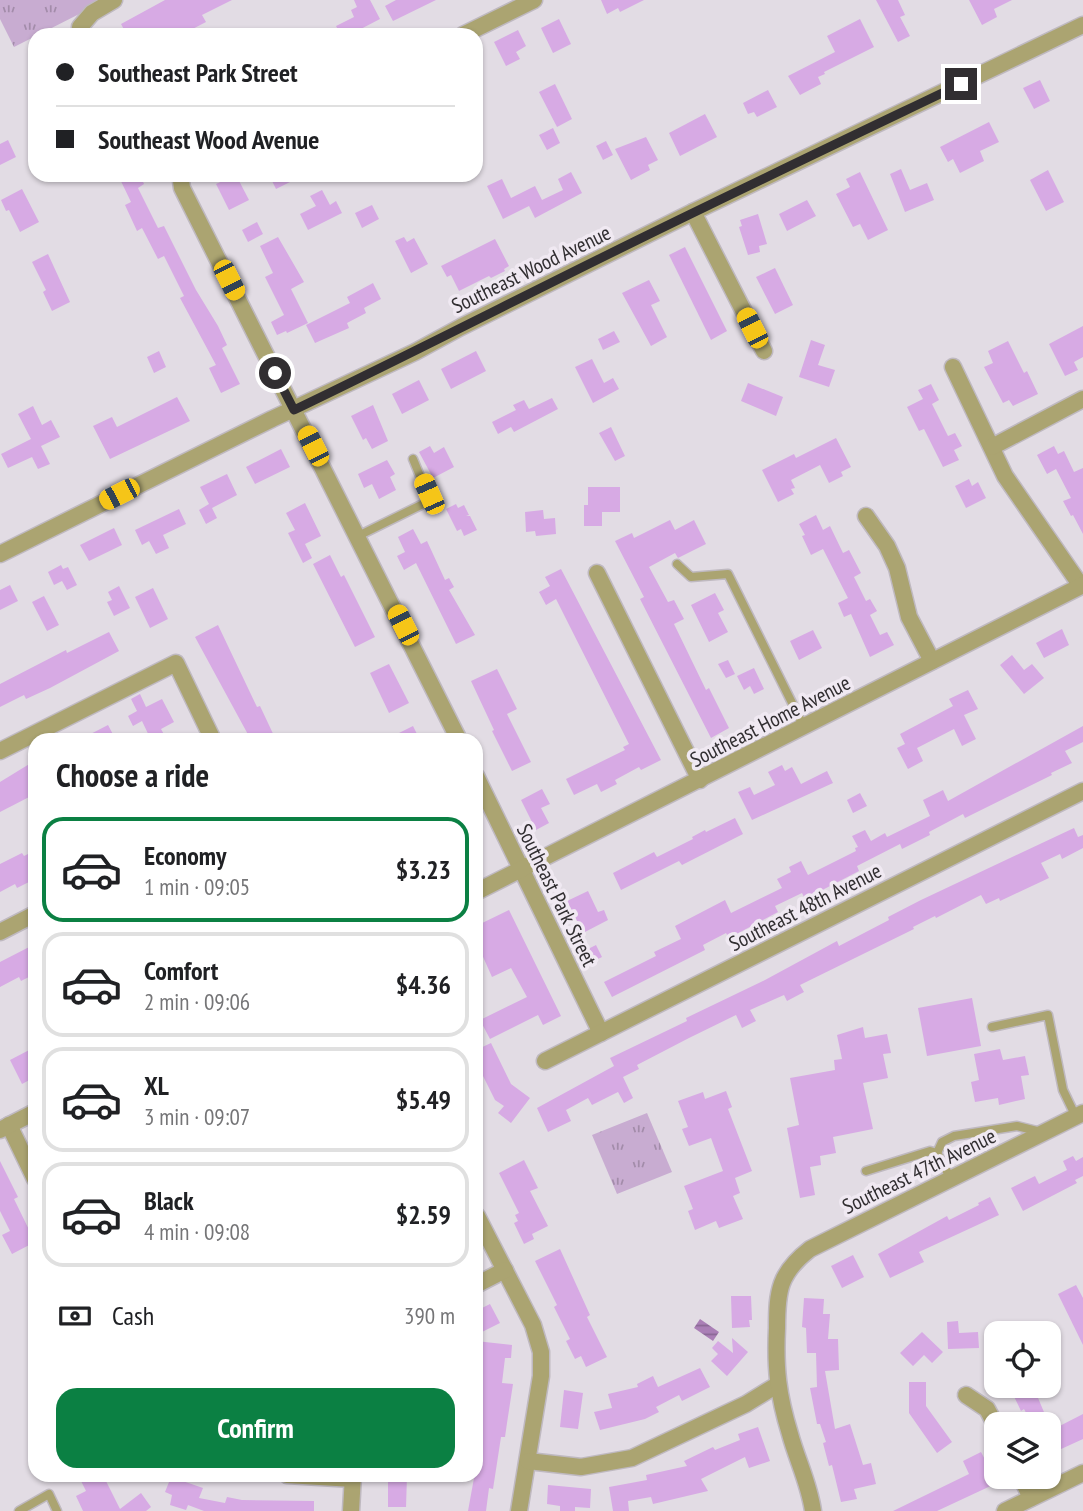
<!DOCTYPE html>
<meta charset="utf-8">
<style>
body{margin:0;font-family:"PT Sans Narrow",sans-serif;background:#f6f6f6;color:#202124;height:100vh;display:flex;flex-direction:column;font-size:26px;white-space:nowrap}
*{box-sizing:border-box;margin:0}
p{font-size:23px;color:#757577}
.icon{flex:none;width:38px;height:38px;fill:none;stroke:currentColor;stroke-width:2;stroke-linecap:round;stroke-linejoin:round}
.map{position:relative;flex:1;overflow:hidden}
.details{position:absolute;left:28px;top:733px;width:455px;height:749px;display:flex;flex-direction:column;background:#fff;border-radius:21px;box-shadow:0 2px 5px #0004}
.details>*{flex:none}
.banner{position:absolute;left:28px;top:28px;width:455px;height:154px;border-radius:21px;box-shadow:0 2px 5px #0004;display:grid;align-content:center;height:154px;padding:0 28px;background:#fff}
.fabs{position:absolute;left:984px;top:1321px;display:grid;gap:14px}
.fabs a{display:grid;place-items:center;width:77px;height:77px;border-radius:14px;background:#fff;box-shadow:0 2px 5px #0004;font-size:35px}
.end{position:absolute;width:32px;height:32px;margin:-16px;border:9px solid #312e31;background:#fff;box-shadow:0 0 0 4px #fff}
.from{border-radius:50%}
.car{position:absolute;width:21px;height:42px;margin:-21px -10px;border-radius:9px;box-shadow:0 0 5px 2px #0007;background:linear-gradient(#f5c518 24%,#345 0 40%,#f5c518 0 76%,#345 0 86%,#f5c518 0)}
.banner b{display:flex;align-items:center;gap:24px;height:66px;font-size:26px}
.banner b+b{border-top:2px solid #e0e0e0}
.banner i{width:18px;height:18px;background:#202124}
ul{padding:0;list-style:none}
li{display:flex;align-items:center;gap:21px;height:105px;margin:0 14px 10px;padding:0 14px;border:4px solid #e0e0e0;border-radius:21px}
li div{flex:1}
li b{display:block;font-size:26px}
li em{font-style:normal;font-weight:700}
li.current{border-color:#0b8043}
li>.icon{width:63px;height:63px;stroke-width:1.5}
h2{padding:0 28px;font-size:32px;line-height:84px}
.pay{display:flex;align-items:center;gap:18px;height:77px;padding:0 28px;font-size:26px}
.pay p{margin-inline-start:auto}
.button{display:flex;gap:14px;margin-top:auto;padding:14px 28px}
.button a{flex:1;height:80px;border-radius:21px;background:#0b8043;color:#fff;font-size:28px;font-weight:700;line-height:80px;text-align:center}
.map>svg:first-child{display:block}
</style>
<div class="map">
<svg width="1083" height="1511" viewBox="0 0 1083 1511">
<defs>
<pattern id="grass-tufts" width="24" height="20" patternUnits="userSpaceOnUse" patternTransform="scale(1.75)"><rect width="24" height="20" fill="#c8acd1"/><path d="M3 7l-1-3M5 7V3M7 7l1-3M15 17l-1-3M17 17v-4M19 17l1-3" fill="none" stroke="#a38caa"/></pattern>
<pattern id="water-rules" width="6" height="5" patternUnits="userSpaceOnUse" patternTransform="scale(1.75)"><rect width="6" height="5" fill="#aa7fb6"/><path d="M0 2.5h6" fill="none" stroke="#8b6895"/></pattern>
</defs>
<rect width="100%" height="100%" fill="#e2dce4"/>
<!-- grass -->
<g fill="url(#grass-tufts)">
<polygon points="0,0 107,0 14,47 0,19"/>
<polygon points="647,1113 672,1172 617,1194 592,1135"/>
</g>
<!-- water -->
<polygon fill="url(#water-rules)" points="700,1319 719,1332 713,1341 694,1328"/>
<!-- building -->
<g fill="#d7aae4">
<polygon points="165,0 232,0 202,15 206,22 181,35 149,35 147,30 137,35 127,35 121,24"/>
<polygon points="354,0 370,0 380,19 355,32 354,29 341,35 336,26 354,17 351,10 357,7"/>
<polygon points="396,0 436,0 393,21 385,6"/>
<polygon points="601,0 644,0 620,12 618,8 607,14"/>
<polygon points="876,0 898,0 905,15 900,17 910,36 898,42"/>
<polygon points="969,0 1012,0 994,9 997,17 982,25"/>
<polygon points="559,19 571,44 553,53 541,28"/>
<polygon points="860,19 874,47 824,72 825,74 818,77 821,84 800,95 788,76 835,52 827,36"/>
<polygon points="518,30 526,46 516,52 520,59 506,66 494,42"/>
<polygon points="1040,80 1050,101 1034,109 1023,88"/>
<polygon points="555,84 572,119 557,127 539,92"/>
<polygon points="768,90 777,107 757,117 754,112 748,114 743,103"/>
<polygon points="705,114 717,137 680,156 669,133"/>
<polygon points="989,122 999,142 980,151 984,161 960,173 953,159 948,162 940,147"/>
<polygon points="553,128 560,143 547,150 539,135"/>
<polygon points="646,137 658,160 648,165 650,170 631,180 615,149"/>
<polygon points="8,140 16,157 0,165 0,144"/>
<polygon points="606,141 613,155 603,160 596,146"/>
<polygon points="901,169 910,190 927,183 934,200 905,212 890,174"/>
<polygon points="1048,170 1064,202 1046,211 1030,180"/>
<polygon points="571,172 582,193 535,218 529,206 503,219 487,186 502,179 511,198 535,186 542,200 563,190 558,179"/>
<polygon points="860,172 888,230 868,240 860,224 853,227 836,194 850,187 846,179"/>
<polygon points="118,175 140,175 144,184 138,188 158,228 164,226 196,290 218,326 227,345 222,348 240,384 221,393 209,368 216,365 180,298 184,296 164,256 158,259 142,228 137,231 125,205 131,202"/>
<polygon points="236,175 249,200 229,210 216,184"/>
<polygon points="269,175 304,175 276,189"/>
<polygon points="22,189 39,222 20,232 9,210 6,211 1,200"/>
<polygon points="322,190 330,205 336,201 342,213 308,230 300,214 316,206 310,196"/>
<polygon points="807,200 816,216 787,231 779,214"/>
<polygon points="372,205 379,219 362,228 355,213"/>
<polygon points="758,214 767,244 759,246 760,252 748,255 739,227 742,226 740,220"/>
<polygon points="257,222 263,234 248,242 242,230"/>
<polygon points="278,237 304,282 291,289 308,323 287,333 286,331 277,335 271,322 284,315 265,277 273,273 260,246"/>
<polygon points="404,237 407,242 414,238 428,264 411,273 395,241"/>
<polygon points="495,239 509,266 504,269 505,271 491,278 489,276 459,291 451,275 447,277 441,266"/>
<polygon points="685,247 727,331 711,340 669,255"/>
<polygon points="48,254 70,302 52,311 43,292 46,290 32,262"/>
<polygon points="775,268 793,305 775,314 756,277"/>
<polygon points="649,280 660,301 651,305 667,337 651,346 622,293"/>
<polygon points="373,283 381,299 364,308 366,313 347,323 349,328 315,343 306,325 350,303 347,297"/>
<polygon points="1083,326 1083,357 1074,362 1078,370 1065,376 1049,344"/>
<polygon points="614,331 620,342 603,350 598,339"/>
<polygon points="811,340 825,345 818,365 835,370 829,387 799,377"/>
<polygon points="1008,341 1024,373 1027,371 1038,394 1013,406 1009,400 1003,403 984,367 993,363 988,351"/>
<polygon points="159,351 166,367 154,373 147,357"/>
<polygon points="476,351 486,371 451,389 441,369"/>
<polygon points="592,359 604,383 613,378 619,389 593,403 575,367"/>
<polygon points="419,380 429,400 402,414 392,394"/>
<polygon points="748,383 783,397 776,416 741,401"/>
<polygon points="931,384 939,400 932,404 948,436 955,433 962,446 954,450 959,460 943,467 924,429 919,431 907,407 923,399 918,390"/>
<polygon points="177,397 190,421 110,459 93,426 112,417 117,427"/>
<polygon points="552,398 558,409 514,432 511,427 498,434 492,422 516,410 513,405 524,400 529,409"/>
<polygon points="373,405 388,441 372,449 366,438 363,440 351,416"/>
<polygon points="33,406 42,425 51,420 60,437 41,446 50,464 38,469 32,457 8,468 1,454 31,439 18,414"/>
<polygon points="611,427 625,456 615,461 599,433"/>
<polygon points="836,438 851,467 841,472 843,476 829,483 820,465 791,480 795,488 791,489 794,494 778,502 762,470 794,454 796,458"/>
<polygon points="430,446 434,453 444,447 454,467 433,478 419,452"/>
<polygon points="1054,446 1058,454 1064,451 1074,472 1083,468 1083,534 1073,515 1071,516 1063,501 1071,498 1056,469 1047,474 1037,455"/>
<polygon points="281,449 290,467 255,484 246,467"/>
<polygon points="387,460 395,474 390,477 396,490 379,499 372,484 364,488 358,474"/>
<polygon points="227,474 237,495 212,508 217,518 206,524 199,510 209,504 200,487"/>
<polygon points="969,479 972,486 978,482 986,498 966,508 955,486"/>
<polygon points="588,487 620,487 620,512 602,512 602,526 584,526 584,505 588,505"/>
<polygon points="305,503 321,536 305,544 312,558 303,563 288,533 295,530 286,513"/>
<polygon points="456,504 458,508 464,505 469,515 466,516 470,516 477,530 464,536 461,529 457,531 446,509"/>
<polygon points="179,509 186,524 163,535 169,548 156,554 149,541 142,545 135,530"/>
<polygon points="543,510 544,519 555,518 556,534 536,536 535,531 526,532 525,512"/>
<polygon points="816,515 823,530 830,526 843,553 849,550 861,573 854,577 866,601 870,599 877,611 870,615 880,635 887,632 894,645 870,657 851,614 844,617 838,603 848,598 823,549 811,555 802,536 805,535 799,524"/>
<polygon points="670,520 675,530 694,520 706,544 678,558 675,553 649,567 668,602 674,600 684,619 674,624 706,690 709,688 729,728 711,738 640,599 644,597 615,541 632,533 634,538"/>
<polygon points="114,528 122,545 89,561 80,545"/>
<polygon points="413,529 421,544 427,541 445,580 449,578 454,587 449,590 475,635 456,644 416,563 404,570 397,556 405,552 398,537"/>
<polygon points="330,555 341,577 344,575 375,637 355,647 313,564"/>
<polygon points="61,565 63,569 68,567 77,585 67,590 62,581 54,585 48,572"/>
<polygon points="561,569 661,760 641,770 639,767 615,780 617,784 601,792 597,784 574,795 566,779 625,750 623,747 629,744 556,599 546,605 539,592 550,586 545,577"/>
<polygon points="10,585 18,601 0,610 0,590"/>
<polygon points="119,586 130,608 114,616 107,602 112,600 108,592"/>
<polygon points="153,588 168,619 150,628 135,597"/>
<polygon points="715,593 724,610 718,613 728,632 709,642 691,605"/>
<polygon points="44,596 59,625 47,631 32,602"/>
<polygon points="218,625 257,707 260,706 276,740 251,740 195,637"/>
<polygon points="1062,629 1069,645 1044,658 1036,643"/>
<polygon points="813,630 822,648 799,660 790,641"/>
<polygon points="109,632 119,651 50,688 26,699 24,695 0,707 0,684 66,650 67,653"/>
<polygon points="1012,655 1024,670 1032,664 1044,678 1024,694 1000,665"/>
<polygon points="728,660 735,674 726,678 718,664"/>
<polygon points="389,664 409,703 389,713 370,673"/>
<polygon points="754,668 764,689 754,694 750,686 744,690 737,676"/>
<polygon points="497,669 517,709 507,714 531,762 512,771 492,731 494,730 471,681"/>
<polygon points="968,690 978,709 964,715 976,739 962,746 954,729 917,748 923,761 908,769 897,748 905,744 900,734 953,706 949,699"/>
<polygon points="140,694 146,707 162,699 174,722 161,729 167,740 151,740 142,721 133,726 128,716 137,711 131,699"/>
<polygon points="108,725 116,740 79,740"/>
<polygon points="413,726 420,740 385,740"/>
<polygon points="1083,726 1083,742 1065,751 1072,763 1051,773 1052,775 965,818 963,814 929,832 930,835 902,849 900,844 857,866 859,871 805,899 802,893 775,906 778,912 729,938 726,933 703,945 705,950 612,997 604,982 656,956 654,952 681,939 675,926 725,900 731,913 782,888 777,879 791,872 789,867 801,861 808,875 856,851 855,848 858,847 852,836 865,830 871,841 885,833 887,837 930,816 923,800 943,790 948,801"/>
<polygon points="31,763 35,772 35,794 0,812 0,782"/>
<polygon points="782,765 785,771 792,767 801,784 827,771 833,783 752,820 738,792 750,787 754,795 775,785 768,772"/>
<polygon points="542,789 550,804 541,808 549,823 536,830 521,800"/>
<polygon points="860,793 867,806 853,813 847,800"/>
<polygon points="735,818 743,834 682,865 679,861 621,890 613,873 654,852 657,857 693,839 692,837 705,830 706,832"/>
<polygon points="1074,828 1078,837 1083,835 1083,848 1062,859 1060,854 1041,863 1049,878 1000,901 999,898 986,904 981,895 936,918 935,916 913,927 914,929 800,985 804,992 787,1001 784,995 750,1010 756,1021 742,1028 736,1015 689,1038 637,1065 639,1069 623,1077 633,1098 624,1103 618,1092 592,1105 588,1098 566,1110 571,1121 548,1132 537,1108 614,1066 610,1058 687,1021 686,1018 765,980 837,941 839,946 889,920 888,917 921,900"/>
<polygon points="22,853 24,856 30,853 35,864 35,879 17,888 15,884 0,892 0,864"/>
<polygon points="588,891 598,912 604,910 608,920 583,933 567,901"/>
<polygon points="509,910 561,1016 543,1025 538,1015 490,1039 480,1020 527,997 511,968 492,977 476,941 476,926"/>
<polygon points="35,944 35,974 21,981 19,977 0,987 0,962"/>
<polygon points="596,945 602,957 588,964 582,952"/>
<polygon points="972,998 981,1046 927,1056 918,1008"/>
<polygon points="863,1027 865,1038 887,1034 891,1053 883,1054 888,1078 863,1083 873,1129 833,1137 836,1153 820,1156 821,1165 810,1167 815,1195 800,1198 787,1128 799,1125 790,1078 835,1070 834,1060 842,1059 837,1035"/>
<polygon points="491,1043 511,1084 530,1098 511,1123 498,1113 504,1106 495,1100 476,1062 476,1050"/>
<polygon points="35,1047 35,1077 22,1084 10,1060"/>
<polygon points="1000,1049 1003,1060 1025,1056 1029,1075 1021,1076 1025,1099 999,1105 998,1098 975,1102 971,1082 979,1080 974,1054"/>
<polygon points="726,1091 732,1107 728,1109 752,1171 735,1178 740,1193 733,1196 743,1219 719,1228 716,1221 695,1230 688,1211 693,1209 684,1186 723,1171 711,1138 689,1146 682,1129 688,1127 678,1101 703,1092 705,1099"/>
<polygon points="1073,1156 1076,1161 1083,1157 1083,1176 1075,1180 1077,1183 1023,1211 1011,1188 1035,1176 1039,1184 1067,1170 1063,1161"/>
<polygon points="524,1160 538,1188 530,1191 548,1226 532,1234 534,1239 524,1244 514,1223 518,1221 515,1215 519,1213 499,1173"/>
<polygon points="0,1161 18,1197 14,1199 35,1242 12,1254 2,1235 10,1231 0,1211"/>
<polygon points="990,1197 999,1215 919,1252 924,1262 890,1278 878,1254 947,1216 949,1220 979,1205 978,1203"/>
<polygon points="560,1249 590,1315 587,1317 607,1357 586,1367 581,1356 575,1359 566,1341 570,1339 554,1307 557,1305 535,1261"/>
<polygon points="853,1255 864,1277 842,1288 831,1266"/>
<polygon points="1076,1285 1083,1298 1083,1345 1058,1294"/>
<polygon points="731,1296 751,1296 752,1320 749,1320 750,1327 732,1328"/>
<polygon points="804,1298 824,1299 823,1314 830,1314 828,1339 838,1339 839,1370 825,1371 835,1429 850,1424 863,1465 871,1463 876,1484 854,1489 857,1499 841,1502 832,1465 829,1466 823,1443 826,1442 820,1424 817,1424 810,1388 817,1387 816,1353 807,1353 806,1328 802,1327"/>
<polygon points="490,1304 500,1323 476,1335 476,1311"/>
<polygon points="958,1321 959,1333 978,1332 979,1348 948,1349 947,1322"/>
<polygon points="922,1332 943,1352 932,1363 924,1355 913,1366 900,1353"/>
<polygon points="732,1338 748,1352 727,1376 711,1361 718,1354 712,1348 718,1341 733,1353"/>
<polygon points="476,1341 512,1345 511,1358 505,1358 502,1383 513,1384 507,1423 505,1437 501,1437 493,1489 489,1488 486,1511 468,1511 480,1445 476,1445 476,1418 483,1374 476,1373"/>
<polygon points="700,1368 710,1387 682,1401 679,1395 656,1407 659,1412 645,1419 600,1430 594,1412 612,1408 608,1394 638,1387 637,1384 653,1376 658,1387"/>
<polygon points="909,1382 926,1382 926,1406 952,1442 937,1453 909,1413"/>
<polygon points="1009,1386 1033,1386 1049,1424 1032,1424 1024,1409 1021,1411"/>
<polygon points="564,1390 583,1393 578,1429 560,1427"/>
<polygon points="1083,1414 1083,1439 1048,1455 1048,1432"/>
<polygon points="758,1427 770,1461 749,1468 745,1457 701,1479 708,1491 653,1504 651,1497 628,1501 629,1511 613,1511 609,1487 647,1480 646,1475 687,1466 684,1461 713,1447 715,1450 740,1440 738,1434"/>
<polygon points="981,1452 997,1483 937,1511 893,1511 969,1474 963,1461"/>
<polygon points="78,1475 103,1475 120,1509 141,1493 151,1507 146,1511 83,1511 76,1496 86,1491"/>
<polygon points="388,1475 407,1475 406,1507 388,1507"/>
<polygon points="171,1477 203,1488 199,1498 225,1503 227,1497 242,1500 314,1501 314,1511 204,1511 188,1505 186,1510 170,1505 172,1495 165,1492"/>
<polygon points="548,1485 591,1489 590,1508 575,1507 575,1511 560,1511 560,1506 547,1504"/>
</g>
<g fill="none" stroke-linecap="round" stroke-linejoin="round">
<!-- lane casing -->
<g stroke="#bfb9c0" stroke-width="11">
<g id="lane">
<polyline points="358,536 423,504 429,498 413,459"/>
<polyline points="677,564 691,577 728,574 804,727"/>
<polyline points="992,1027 1048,1015 1063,1090 1076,1117"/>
<polyline points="937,1153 942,1142 954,1136 1017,1126 1041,1132"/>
<polyline points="866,1171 930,1151 937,1153 951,1179"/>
<polyline points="19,1511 49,1494 57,1511"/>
</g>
</g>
<!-- street casing -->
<g stroke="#bfb9c0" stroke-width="19">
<g id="street">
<polyline points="80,27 92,13 114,0"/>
<polyline points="463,35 534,0"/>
<polyline points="183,175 181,181 182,188 459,740"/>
<polyline points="693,212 764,351"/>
<polyline points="953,367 1005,476 1081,586"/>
<polyline points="992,447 1083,399"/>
<polyline points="866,516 887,546 897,568 909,617 932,661"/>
<polyline points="0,554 272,419 415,352 461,327 693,212 1083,25"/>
<polyline points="597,573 700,780"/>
<polyline points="0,751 176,663 213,740"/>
<polyline points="476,776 601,1033"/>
<polyline points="476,892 1083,585"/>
<polyline points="0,932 35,914"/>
<polyline points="545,1061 1083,791"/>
<polyline points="9,1125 35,1179"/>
<polyline points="0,1130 35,1112"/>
<polyline points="477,1216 533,1325 541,1352 541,1376 519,1511"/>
<polyline points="476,1285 505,1270"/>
<polyline points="966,1395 987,1409 996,1426"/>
<polyline points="528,1461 581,1467 632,1458 746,1404 777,1385"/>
<polyline points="287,1475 353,1479"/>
<polyline points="1021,1477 1031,1498"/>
<polyline points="351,1511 353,1475"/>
<path d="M813 1511C809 1483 797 1460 790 1434 778 1395 775 1368 777 1328 777 1291 779 1273 810 1249L1083 1113"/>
<polyline points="1005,1511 1083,1473"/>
</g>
</g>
<!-- lane -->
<use href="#lane" stroke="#aba471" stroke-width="8"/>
<!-- street -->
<use href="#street" stroke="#aba471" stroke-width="16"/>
</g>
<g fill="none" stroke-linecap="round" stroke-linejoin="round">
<!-- route -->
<path stroke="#312e31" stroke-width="9" d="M275 373 294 410C398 360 500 308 603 257 722 198 842 141 961 84"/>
</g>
<g text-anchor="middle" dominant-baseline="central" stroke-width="7" stroke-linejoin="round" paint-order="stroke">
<!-- street labels -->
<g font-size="21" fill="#312e31" stroke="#f0e9f2">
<text transform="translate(531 269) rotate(-26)">Southeast Wood Avenue</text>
<text transform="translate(770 721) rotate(-27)">Southeast Home Avenue</text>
<text transform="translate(557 895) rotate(64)">Southeast Park Street</text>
<text transform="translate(805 907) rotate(-27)">Southeast 48th Avenue</text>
<text transform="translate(919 1171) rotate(-26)">Southeast 47th Avenue</text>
</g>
</g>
</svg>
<div class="fabs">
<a><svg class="icon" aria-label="locate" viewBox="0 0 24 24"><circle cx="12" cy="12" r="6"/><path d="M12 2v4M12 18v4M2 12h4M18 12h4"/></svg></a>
<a><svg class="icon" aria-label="layers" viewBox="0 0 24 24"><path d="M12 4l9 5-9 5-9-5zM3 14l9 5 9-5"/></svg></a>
</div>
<i class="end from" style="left:275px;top:373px"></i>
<i class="end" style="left:961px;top:84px"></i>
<i class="car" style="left:229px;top:280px;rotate:153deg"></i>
<i class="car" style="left:752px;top:328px;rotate:333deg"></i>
<i class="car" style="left:313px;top:446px;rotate:333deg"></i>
<i class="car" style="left:119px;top:494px;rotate:243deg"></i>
<i class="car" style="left:429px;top:494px;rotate:336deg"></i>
<i class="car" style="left:403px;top:625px;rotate:333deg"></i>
<div class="banner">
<b><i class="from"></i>Southeast Park Street</b>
<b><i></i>Southeast Wood Avenue</b>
</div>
<section class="details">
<h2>Choose a ride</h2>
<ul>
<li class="current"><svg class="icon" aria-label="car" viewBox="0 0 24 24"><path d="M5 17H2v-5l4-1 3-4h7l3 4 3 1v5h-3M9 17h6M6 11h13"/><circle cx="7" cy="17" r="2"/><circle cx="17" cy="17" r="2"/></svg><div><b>Economy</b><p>1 min · 09:05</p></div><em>$3.23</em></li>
<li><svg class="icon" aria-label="car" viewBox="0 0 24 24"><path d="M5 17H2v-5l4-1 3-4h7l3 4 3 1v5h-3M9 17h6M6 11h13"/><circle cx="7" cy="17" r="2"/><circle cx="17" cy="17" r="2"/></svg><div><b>Comfort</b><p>2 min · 09:06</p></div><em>$4.36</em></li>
<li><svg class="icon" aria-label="car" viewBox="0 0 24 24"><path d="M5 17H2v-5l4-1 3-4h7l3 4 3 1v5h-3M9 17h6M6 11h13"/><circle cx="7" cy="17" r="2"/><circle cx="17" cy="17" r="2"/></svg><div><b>XL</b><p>3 min · 09:07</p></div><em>$5.49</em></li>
<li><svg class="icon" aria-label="car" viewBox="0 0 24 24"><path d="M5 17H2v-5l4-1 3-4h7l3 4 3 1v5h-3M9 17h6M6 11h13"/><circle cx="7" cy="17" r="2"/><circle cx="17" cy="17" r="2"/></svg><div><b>Black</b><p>4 min · 09:08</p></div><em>$2.59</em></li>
</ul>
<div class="pay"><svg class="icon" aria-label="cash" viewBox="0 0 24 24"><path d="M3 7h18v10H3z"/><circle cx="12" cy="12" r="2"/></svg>Cash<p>390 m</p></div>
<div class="button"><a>Confirm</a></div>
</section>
</div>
